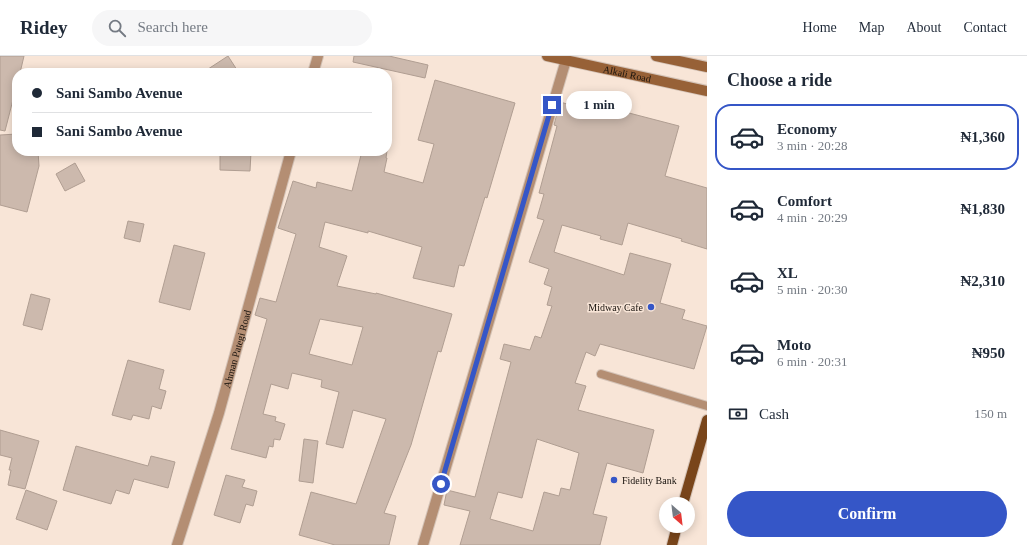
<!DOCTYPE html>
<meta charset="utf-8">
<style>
body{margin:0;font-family:"Times New Roman",serif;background:#f6f6f7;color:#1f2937;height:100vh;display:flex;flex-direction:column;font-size:15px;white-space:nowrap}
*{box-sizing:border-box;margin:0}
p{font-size:13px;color:#747a83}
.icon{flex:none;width:22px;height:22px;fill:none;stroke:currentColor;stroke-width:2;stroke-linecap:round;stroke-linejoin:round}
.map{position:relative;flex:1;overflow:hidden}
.details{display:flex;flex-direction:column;background:#fff;width:320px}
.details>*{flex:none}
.banner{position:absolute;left:12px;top:12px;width:380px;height:88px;border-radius:16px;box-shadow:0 2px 10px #0003;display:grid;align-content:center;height:88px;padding:0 20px;background:#fff}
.needle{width:26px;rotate:152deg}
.fabs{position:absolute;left:659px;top:441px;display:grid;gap:8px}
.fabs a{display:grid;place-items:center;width:36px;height:36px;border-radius:50%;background:#fff;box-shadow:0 2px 10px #0003;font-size:20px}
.end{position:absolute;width:18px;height:18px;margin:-9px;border:5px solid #3556c7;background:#fff;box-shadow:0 0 0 2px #fff}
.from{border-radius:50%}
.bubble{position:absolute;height:28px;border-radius:14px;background:#fff;box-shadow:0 2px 10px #0003;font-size:13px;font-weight:600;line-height:28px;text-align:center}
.banner b{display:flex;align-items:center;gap:14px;height:38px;font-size:15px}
.banner b+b{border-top:1px solid #e0e1e3}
.banner i{width:10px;height:10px;background:#1f2937}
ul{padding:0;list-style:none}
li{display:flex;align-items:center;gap:12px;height:66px;margin:0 8px 6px;padding:0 12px;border:2px solid transparent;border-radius:16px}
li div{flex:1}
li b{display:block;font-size:15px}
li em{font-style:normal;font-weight:600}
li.selected{border-color:#3556c7}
li>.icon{width:36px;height:36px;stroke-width:1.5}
h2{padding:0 20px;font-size:18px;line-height:48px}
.pay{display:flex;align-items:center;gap:10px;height:44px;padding:0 20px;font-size:15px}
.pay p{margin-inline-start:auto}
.cta{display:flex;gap:8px;margin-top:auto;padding:8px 20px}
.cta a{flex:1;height:46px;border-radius:24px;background:#3556c7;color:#fff;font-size:16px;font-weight:600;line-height:46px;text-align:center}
header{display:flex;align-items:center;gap:24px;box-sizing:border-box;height:56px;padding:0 20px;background:#fff;border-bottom:1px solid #e0e1e3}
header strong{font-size:19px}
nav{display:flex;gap:22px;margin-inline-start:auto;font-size:14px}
.search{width:280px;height:36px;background:#f6f6f7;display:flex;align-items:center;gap:10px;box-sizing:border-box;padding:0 14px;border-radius:22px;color:#747a83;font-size:15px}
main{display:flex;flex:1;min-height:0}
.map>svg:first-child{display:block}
</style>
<header>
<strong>Ridey</strong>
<div class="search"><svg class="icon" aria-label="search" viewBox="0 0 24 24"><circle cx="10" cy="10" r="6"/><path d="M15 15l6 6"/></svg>Search here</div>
<nav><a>Home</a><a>Map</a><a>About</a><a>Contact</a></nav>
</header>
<main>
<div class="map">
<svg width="707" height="489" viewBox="0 0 707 489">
<rect width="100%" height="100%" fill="#f8e5d7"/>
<!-- building -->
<g fill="#ccb9ad" stroke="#b09e92" fill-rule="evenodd">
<polygon points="0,0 24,0 20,17 17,17 17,28 5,75 0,74"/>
<polygon points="228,0 239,17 202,17"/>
<polygon points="354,0 389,0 428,9 425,22 353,6"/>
<path d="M435 24 515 47 487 142 485 141 464 210 459 209 454 231 413 222 422 191 368 175V177L325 166 319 191 347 200 337 230 376 238V237L452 258 441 296 438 295 411 389 384 457 396 460 389 489H335L299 479 311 436 356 448 386 363 353 354 343 392 326 388 339 336 321 331 322 324 292 317 288 333 271 328 263 358 276 361 275 365 285 368 280 384 274 383 273 391 269 390 266 402 231 393 267 263 255 259 260 242 276 246 296 178 278 172 293 125 316 132 317 126 352 135 362 95H387L386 102H387L384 116 423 127 434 88 418 84ZM320 263 363 271 352 309 309 298Z"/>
<path d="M599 44 630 54 629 57 679 70 665 120 707 132V193L681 185 682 183 628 167 622 189 600 183 601 180 562 169 554 196 624 219 630 197 671 208 660 247 685 254 682 263 707 270 694 313 600 288 595 300 586 296 575 327 586 330 578 354 654 374 643 417 607 407 593 458 607 461 600 489H460L470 455 444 449 447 434 475 441 511 306 500 303 504 288 530 294 535 280 541 282 552 250 547 249 552 231 544 228 549 213 529 206 544 164 537 162 544 138 539 137 557 70 554 69 560 46 592 55 593 53 595 54ZM537 383 579 397 570 434 561 432 559 440 544 436 533 475 490 463 498 436 522 442Z"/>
<polygon points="17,78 17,95 38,95 39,110 27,156 0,149 0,79"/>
<polygon points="220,96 251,96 250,115 220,114"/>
<polygon points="75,107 85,125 65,135 56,118"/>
<polygon points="128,165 144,168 140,186 124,182"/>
<polygon points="174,189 205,197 190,254 159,246"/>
<polygon points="31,238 50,243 42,274 23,269"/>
<polygon points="128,304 164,314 159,333 166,335 161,353 152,350 149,363 133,359 131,364 112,359"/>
<polygon points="0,374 39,385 25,433 8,429 11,414 9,414 12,402 0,399"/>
<polygon points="304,383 318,385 313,427 299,425"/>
<polygon points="76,390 148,410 151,400 175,406 168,432 134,423 129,438 116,434 111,448 63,434"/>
<polygon points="226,419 245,424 242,431 257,435 253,450 246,448 240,467 214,459"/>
<polygon points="26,434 57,445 47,474 16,463"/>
</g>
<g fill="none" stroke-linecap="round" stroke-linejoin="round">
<!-- service casing -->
<g stroke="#d4c3b7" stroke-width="10">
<polyline id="service" points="601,318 707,350"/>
</g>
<!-- minor casing -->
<g stroke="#d4c3b7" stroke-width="12">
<g id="minor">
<polyline points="313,17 318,0"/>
<path id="s1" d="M177 489 219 357 291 95"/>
<polyline points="423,489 566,4"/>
</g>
</g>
<!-- secondary casing -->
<g stroke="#d4c3b7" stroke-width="12">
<g id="secondary">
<path id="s2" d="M547 0 707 35"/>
<polyline points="656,0 707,11"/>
</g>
</g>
<!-- primary casing -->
<g stroke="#d4c3b7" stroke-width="12">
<g id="primary">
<polyline points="683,448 707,364"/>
<polyline points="672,489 677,470"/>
</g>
</g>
<!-- service -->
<use href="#service" stroke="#b48e73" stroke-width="8"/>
<!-- minor -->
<use href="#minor" stroke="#b48e73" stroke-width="10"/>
<!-- secondary -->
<use href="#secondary" stroke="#976137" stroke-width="10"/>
<!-- primary -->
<use href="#primary" stroke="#79451a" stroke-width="10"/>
</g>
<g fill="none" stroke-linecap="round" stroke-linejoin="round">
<!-- route -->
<polyline stroke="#3556c7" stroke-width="5" points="441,428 552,49"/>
</g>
<!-- markers -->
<g fill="#3556c7" stroke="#f8e5d7" stroke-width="1.5">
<circle cx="651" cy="251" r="4"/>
<circle cx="614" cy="424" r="4"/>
</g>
<g text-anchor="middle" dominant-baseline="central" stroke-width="3" stroke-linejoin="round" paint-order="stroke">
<!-- street labels -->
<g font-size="10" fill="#19130e" stroke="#f8e5d7">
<text stroke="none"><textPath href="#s2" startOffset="82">Alkali Road</textPath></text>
<text stroke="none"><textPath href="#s1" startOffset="205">Ahman Pategi Road</textPath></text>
</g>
<!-- poi labels -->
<g font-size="10" fill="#19130e" stroke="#f8e5d7" text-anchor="end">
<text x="643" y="251">Midway Cafe</text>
<text x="622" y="424" text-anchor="start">Fidelity Bank</text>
</g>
</g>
</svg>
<div class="fabs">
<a><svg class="needle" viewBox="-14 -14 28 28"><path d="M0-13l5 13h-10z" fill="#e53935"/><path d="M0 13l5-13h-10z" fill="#747a83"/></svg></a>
</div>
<i class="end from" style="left:441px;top:428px"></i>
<i class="end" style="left:552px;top:49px"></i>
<div class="bubble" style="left:566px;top:35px;width:66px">1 min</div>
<div class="banner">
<b><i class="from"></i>Sani Sambo Avenue</b>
<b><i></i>Sani Sambo Avenue</b>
</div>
</div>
<section class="details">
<h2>Choose a ride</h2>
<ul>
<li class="selected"><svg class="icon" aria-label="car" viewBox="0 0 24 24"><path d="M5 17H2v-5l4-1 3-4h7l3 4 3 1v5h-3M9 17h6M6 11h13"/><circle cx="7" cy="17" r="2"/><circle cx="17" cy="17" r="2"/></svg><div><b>Economy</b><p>3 min · 20:28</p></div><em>₦1,360</em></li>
<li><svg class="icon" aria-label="car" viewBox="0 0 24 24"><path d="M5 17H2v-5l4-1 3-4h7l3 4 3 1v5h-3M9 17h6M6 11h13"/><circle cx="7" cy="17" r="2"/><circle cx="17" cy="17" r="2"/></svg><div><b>Comfort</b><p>4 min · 20:29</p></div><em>₦1,830</em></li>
<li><svg class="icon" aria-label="car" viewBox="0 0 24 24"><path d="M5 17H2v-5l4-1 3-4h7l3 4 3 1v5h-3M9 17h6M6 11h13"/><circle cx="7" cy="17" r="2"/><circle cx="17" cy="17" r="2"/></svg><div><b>XL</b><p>5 min · 20:30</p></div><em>₦2,310</em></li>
<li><svg class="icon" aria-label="car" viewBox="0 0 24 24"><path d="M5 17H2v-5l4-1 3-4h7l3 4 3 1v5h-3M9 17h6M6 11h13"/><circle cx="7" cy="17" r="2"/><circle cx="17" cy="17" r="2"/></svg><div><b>Moto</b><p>6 min · 20:31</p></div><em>₦950</em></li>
</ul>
<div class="pay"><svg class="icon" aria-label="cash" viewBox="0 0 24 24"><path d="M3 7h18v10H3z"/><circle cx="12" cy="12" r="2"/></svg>Cash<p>150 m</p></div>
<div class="cta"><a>Confirm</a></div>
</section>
</main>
